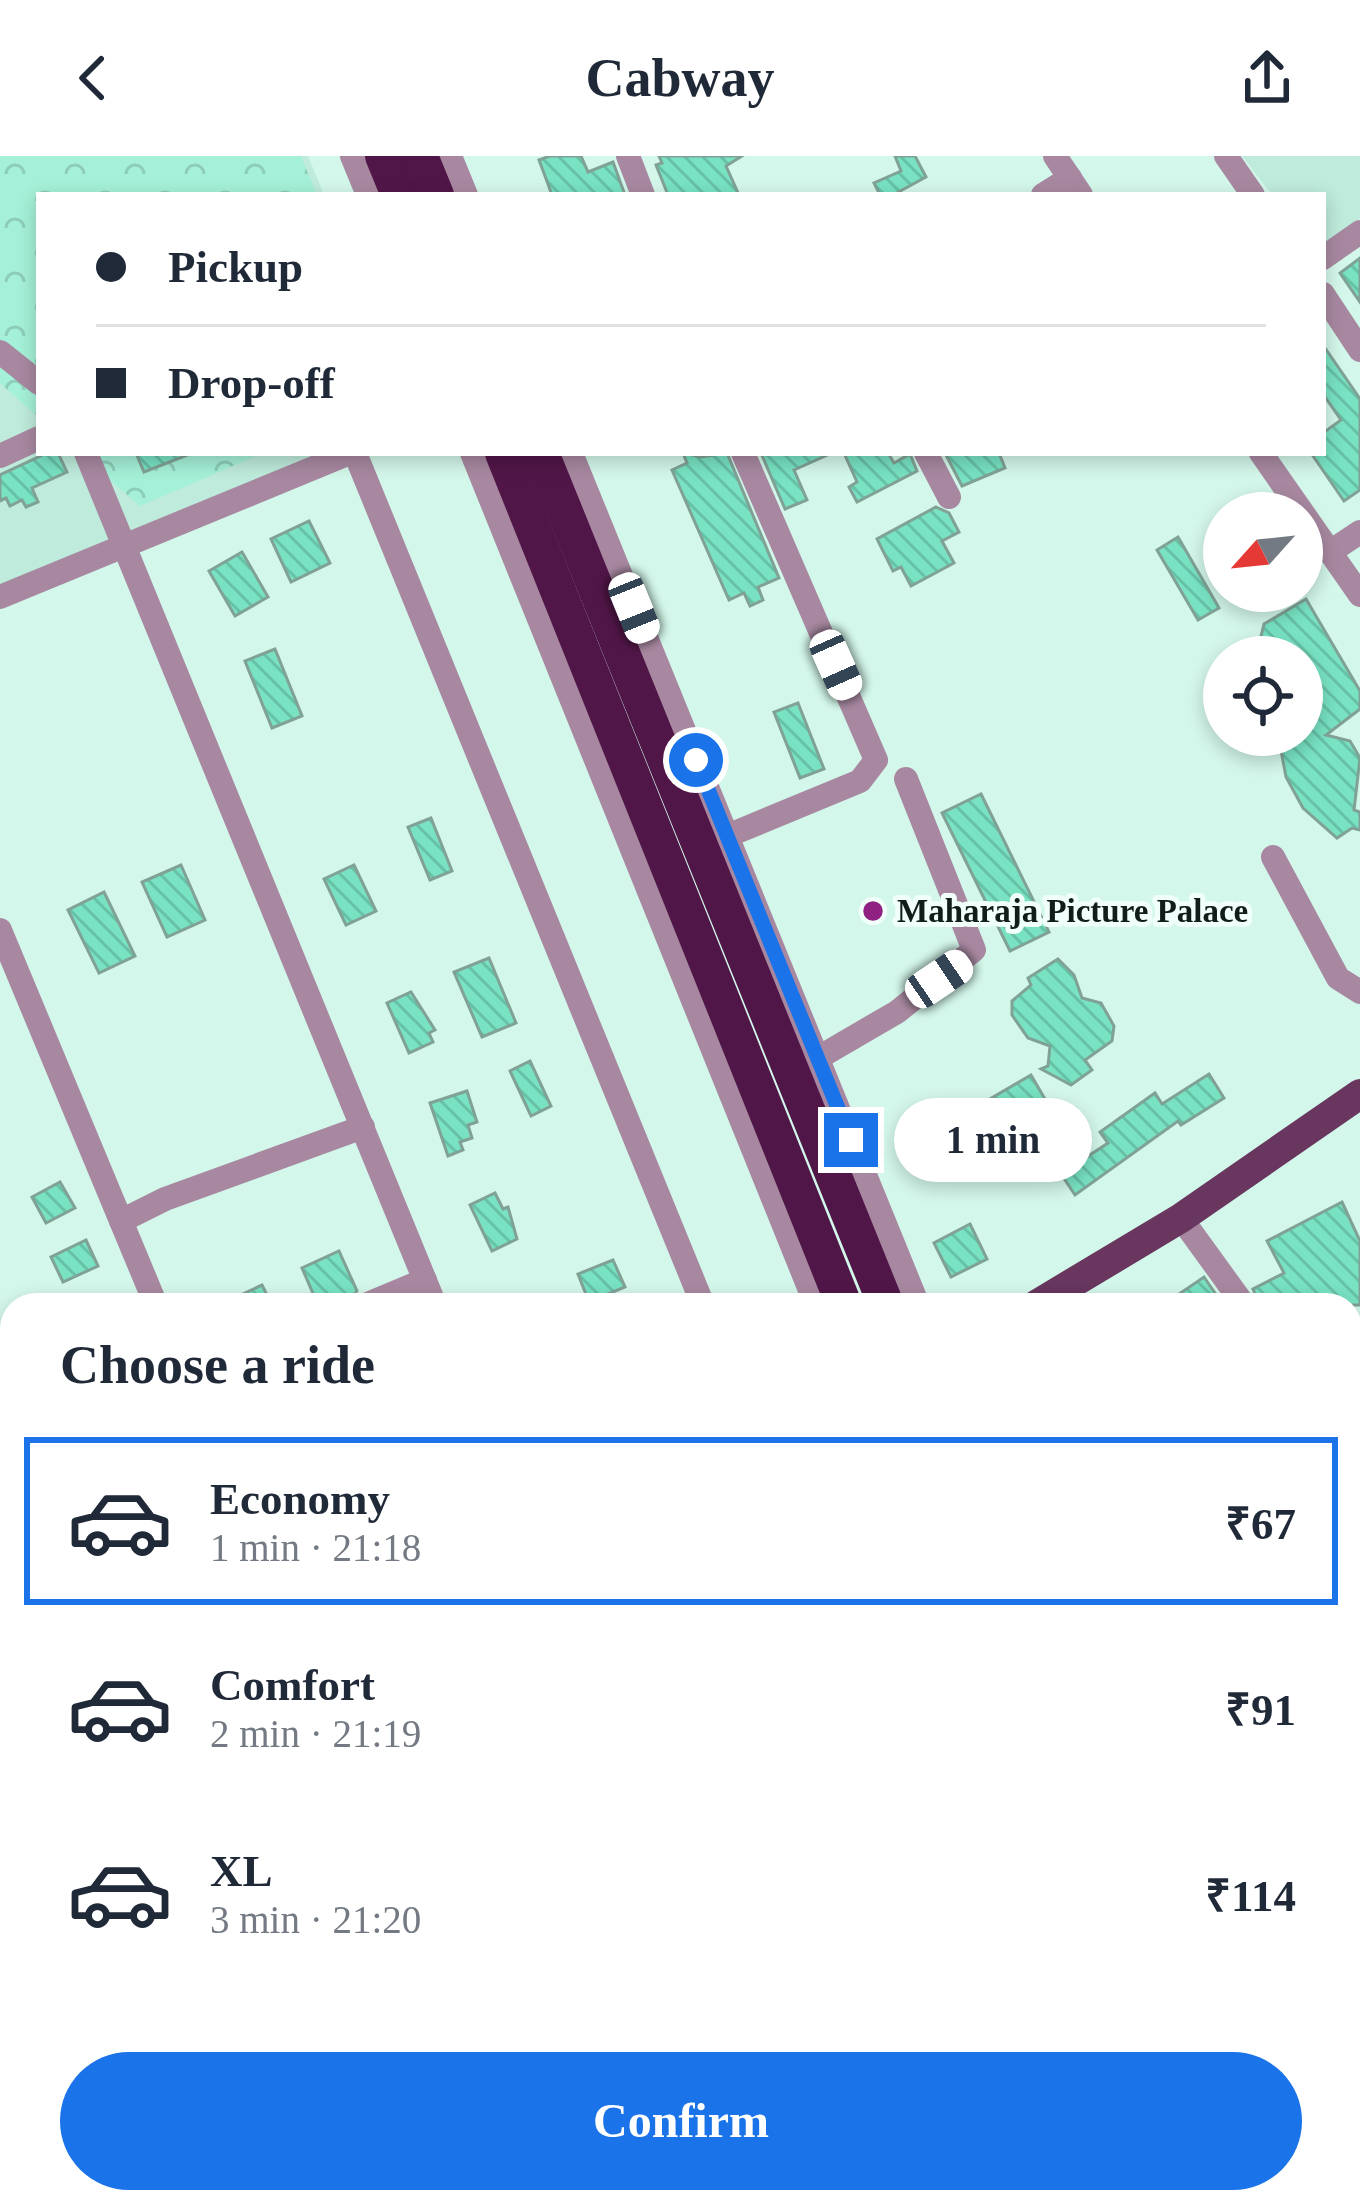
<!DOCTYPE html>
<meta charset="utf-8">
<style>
body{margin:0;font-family:Georgia,serif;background:#f6f6f7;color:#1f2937;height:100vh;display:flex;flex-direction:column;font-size:45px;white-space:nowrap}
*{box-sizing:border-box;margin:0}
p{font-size:39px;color:#747a83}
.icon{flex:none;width:66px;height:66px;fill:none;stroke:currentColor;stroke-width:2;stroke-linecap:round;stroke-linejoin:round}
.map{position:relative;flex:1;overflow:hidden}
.sheet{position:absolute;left:0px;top:1137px;width:1362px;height:921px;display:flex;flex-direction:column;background:#fff;border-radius:36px 36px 0 0;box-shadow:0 6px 18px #0003}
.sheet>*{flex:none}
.banner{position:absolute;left:36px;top:36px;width:1290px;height:264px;border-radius:0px;box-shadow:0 6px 18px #0003;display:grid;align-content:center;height:264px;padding:0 60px;background:#fff}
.needle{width:78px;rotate:243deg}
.controls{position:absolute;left:1203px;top:336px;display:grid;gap:24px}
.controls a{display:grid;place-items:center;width:120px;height:120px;border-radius:50%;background:#fff;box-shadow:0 6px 18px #0003;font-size:60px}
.end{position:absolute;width:54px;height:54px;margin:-27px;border:15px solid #1a73e8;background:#fff;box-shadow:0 0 0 6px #fff}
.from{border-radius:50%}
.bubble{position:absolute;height:84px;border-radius:42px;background:#fff;box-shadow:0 6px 18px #0003;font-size:39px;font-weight:700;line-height:84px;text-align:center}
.car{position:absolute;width:36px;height:72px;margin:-36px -18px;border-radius:15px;box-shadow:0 0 9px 3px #0007;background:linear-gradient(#fff 24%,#345 0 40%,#fff 0 76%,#345 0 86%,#fff 0)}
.banner b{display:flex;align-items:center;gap:42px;height:114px;font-size:45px}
.banner b+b{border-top:3px solid #e0e1e3}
.banner i{width:30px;height:30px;background:#1f2937}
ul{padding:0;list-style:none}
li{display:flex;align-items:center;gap:36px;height:168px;margin:0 24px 18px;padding:0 36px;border:6px solid transparent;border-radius:0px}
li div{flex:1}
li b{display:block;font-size:45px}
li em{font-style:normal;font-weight:700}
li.active{border-color:#1a73e8}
li>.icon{width:108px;height:108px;stroke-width:1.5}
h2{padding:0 60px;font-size:54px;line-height:144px}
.action{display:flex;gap:24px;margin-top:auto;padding:24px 60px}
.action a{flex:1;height:138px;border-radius:72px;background:#1a73e8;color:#fff;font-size:48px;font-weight:700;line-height:138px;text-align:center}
header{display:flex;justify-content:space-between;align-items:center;height:156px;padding:0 60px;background:#fff;font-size:54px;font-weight:700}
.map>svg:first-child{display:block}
</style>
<header><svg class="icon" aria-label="back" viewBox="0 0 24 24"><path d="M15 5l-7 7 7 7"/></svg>Cabway<svg class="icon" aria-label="share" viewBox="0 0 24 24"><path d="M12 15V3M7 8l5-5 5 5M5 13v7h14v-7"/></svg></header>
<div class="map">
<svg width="1360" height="2056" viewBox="0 0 1360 2056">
<defs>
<pattern id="park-crowns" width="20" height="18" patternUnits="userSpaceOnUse" patternTransform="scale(3)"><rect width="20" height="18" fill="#a5f0d8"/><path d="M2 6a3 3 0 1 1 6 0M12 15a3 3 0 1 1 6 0" fill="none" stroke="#8dcdb9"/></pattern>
<pattern id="building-back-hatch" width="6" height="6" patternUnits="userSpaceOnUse" patternTransform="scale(3)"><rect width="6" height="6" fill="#78e2c3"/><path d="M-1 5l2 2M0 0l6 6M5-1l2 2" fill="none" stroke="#67c1a7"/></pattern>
</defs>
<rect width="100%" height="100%" fill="#d3f7ea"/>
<!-- built -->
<g fill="#beebdb">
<polygon points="0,0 308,0 324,39 39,39 39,297 350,297 0,447"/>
<polygon points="1242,0 1360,0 1360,62 1323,89 1323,39 1272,39"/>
<polygon points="12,1797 12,2046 387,2046 392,2056 0,2056 0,1802"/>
<polygon points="501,2046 1195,2046 1201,2056 492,2056"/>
</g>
<!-- park -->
<g fill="url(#park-crowns)">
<polygon points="0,0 301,0 317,39 39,39 39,262 0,227"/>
<polygon points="79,297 263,297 140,350"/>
</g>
<!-- building -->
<g fill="url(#building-back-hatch)" stroke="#80a296" stroke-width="3">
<polygon points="550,0 581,0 588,16 613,6 625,39 552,39 539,4"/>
<polygon points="659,0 742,0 726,10 739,39 668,39 656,9 662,7"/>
<polygon points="895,0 915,0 926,21 893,39 880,39 874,27 901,15"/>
<polygon points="1360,102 1360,146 1340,117"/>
<polygon points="1323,189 1360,243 1360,334 1344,345 1311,297 1323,297 1323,277 1341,264 1323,238"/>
<polygon points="47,297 58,297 67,316 32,332 38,346 26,351 22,344 10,350 6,342 0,345 0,319"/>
<polygon points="136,297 190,297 190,298 144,316"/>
<polygon points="683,297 701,301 727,297 779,422 758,431 763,444 750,450 744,437 729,444 672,314 687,307"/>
<polygon points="761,297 832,297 794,314 807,344 785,353"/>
<polygon points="844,297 888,297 894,307 910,298 917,315 857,346 849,331 857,326"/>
<polygon points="945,297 999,297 1005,312 962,330"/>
<polygon points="936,351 949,357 959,376 942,385 954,407 911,430 901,411 893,415 877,383"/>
<polygon points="309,365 330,407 291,426 271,383"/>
<polygon points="1178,381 1219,452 1198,464 1157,394"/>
<polygon points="242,396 268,441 235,460 209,415"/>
<polygon points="1306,443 1360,535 1360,553 1326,579 1350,585 1360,602 1354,654 1360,656 1360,674 1352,672 1337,682 1303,652 1286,621 1278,579 1302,579 1302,501 1256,501 1264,468"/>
<polygon points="275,493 302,560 272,572 245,505"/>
<polygon points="798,547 824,613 800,622 774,556"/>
<polygon points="981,638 1049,776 1010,795 942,657"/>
<polygon points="431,662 452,715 430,724 408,671"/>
<polygon points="181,709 205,764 167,781 142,726"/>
<polygon points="354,709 376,755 346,769 324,723"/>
<polygon points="104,736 135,800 99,817 68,754"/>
<polygon points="489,802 516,867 482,881 454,816"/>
<polygon points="1058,803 1074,819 1082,842 1101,847 1114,870 1112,885 1085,904 1092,914 1071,929 1041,913 1048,910 1050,890 1028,882 1012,859 1012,845 1031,829 1028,822"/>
<polygon points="411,836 435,874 429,877 433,886 409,897 387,847"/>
<polygon points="530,905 551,950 531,960 510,915"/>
<polygon points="1209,918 1224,942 1181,969 1178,965 1075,1039 1061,1018 1108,987 1100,976 1155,937 1162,948"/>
<polygon points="1031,919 1049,950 972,995 954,964"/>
<polygon points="467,935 477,966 468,969 472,982 460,986 463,994 448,1000 430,947"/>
<polygon points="60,1026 75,1052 46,1067 32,1041"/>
<polygon points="495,1037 503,1053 508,1051 517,1083 492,1095 470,1049"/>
<polygon points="1342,1046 1360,1085 1360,1149 1260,1149 1253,1133 1284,1117 1267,1085"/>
<polygon points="970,1068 987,1103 951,1121 934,1087"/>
<polygon points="86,1084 98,1110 63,1126 51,1101"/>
<polygon points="339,1095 357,1135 344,1149 318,1149 302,1112"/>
<polygon points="613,1104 625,1131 589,1146 578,1118"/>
<polygon points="1204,1121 1217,1140 1204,1149 1163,1149"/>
<polygon points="262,1129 272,1149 219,1149"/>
</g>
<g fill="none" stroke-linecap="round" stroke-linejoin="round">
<!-- minor -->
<g stroke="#a788a0" stroke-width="24">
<polyline points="352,0 368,39"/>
<polyline points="450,0 466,39"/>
<polyline points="628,0 643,39"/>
<polyline points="1055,0 1081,39"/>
<polyline points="1226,0 1253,39"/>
<polyline points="1043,39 1070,22"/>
<polyline points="1323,102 1360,76"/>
<polyline points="1323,138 1360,194"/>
<polyline points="0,196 39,227"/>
<polyline points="86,297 435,1149"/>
<polyline points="355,297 703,1149"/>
<polyline points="472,297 816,1149"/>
<polyline points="571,297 918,1149"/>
<polyline points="926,297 949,341"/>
<polyline points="1261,297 1360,439"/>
<polyline points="0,300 39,282"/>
<polyline points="1330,396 1360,376"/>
<polyline points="0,441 350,297"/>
<polyline points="727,680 860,625 876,604 743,297"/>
<polyline points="1273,701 1338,822 1360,836"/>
<polyline points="0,774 156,1149"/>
<polyline points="818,902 897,856 974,794 906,623"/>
<polyline points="1181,1062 1244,1149"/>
<polyline points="121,1065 165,1043 363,971"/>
<polyline points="365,1149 425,1124"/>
<polyline points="1350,1295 1360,1291"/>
<polyline points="1350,1398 1360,1420"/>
<polyline points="0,1463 12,1458"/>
<polyline points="1350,1481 1360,1477"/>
<polyline points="1350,1618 1360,1614"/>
<polyline points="1350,1768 1360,1764"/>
<polyline points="0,1856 12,1877"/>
<polyline points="1350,1976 1360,1992"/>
<polyline points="113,2046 119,2056"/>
<polyline points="1223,2046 1229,2056"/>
<polyline points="1344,2046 1351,2056"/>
<polyline points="569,2056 581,2046"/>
<polyline points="711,2056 724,2046"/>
</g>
<!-- major -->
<g stroke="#68365f" stroke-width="30">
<polyline points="1036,1149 1181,1062 1360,938"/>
<polyline points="0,1731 12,1726"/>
<polyline points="0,1792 12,1787"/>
</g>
<!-- highway -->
<g stroke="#511648" stroke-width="36">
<polyline points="383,0 399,39"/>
<polyline points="420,0 436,39"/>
<polyline points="503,297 844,1149"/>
<polyline points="541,297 886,1149"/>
<polyline points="1260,2046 1266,2056"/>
<polyline points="1299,2046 1306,2056"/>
</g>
</g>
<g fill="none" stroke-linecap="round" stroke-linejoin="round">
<!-- route -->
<polyline stroke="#1a73e8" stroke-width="15" points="696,604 851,984"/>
</g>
<!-- markers -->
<circle fill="#902081" stroke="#f0fff9" stroke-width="4.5" cx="873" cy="755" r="12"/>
<g text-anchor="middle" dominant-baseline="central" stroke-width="10" stroke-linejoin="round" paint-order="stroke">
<!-- poi labels -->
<g font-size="33" font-weight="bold" fill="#101d19" stroke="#f0fff9" text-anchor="start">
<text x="897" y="755">Maharaja Picture Palace</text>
</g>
</g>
</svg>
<div class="controls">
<a><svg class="needle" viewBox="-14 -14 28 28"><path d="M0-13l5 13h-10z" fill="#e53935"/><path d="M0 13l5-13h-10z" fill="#747a83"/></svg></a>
<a><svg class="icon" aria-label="locate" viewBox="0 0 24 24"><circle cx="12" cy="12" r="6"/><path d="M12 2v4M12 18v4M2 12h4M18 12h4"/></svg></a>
</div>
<i class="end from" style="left:696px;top:604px"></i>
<i class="end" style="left:851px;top:984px"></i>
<div class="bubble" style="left:894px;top:942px;width:198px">1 min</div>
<i class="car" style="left:634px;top:452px;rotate:158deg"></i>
<i class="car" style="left:836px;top:509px;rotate:156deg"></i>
<i class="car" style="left:939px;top:823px;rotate:56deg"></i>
<div class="banner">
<b><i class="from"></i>Pickup</b>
<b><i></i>Drop-off</b>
</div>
<section class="sheet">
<h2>Choose a ride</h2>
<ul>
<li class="active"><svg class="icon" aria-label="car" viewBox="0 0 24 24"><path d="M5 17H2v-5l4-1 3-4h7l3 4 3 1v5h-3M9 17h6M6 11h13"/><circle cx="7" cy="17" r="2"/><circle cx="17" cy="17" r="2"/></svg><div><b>Economy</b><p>1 min · 21:18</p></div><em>₹67</em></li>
<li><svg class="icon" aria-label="car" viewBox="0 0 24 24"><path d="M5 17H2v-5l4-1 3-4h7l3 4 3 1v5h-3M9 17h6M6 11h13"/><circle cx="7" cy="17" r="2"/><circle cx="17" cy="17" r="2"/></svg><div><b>Comfort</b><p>2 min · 21:19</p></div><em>₹91</em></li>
<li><svg class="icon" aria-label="car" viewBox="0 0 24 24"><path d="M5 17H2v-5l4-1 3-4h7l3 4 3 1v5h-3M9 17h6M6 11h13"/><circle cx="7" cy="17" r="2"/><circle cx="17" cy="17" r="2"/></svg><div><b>XL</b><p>3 min · 21:20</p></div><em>₹114</em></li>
</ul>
<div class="action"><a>Confirm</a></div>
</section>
</div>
